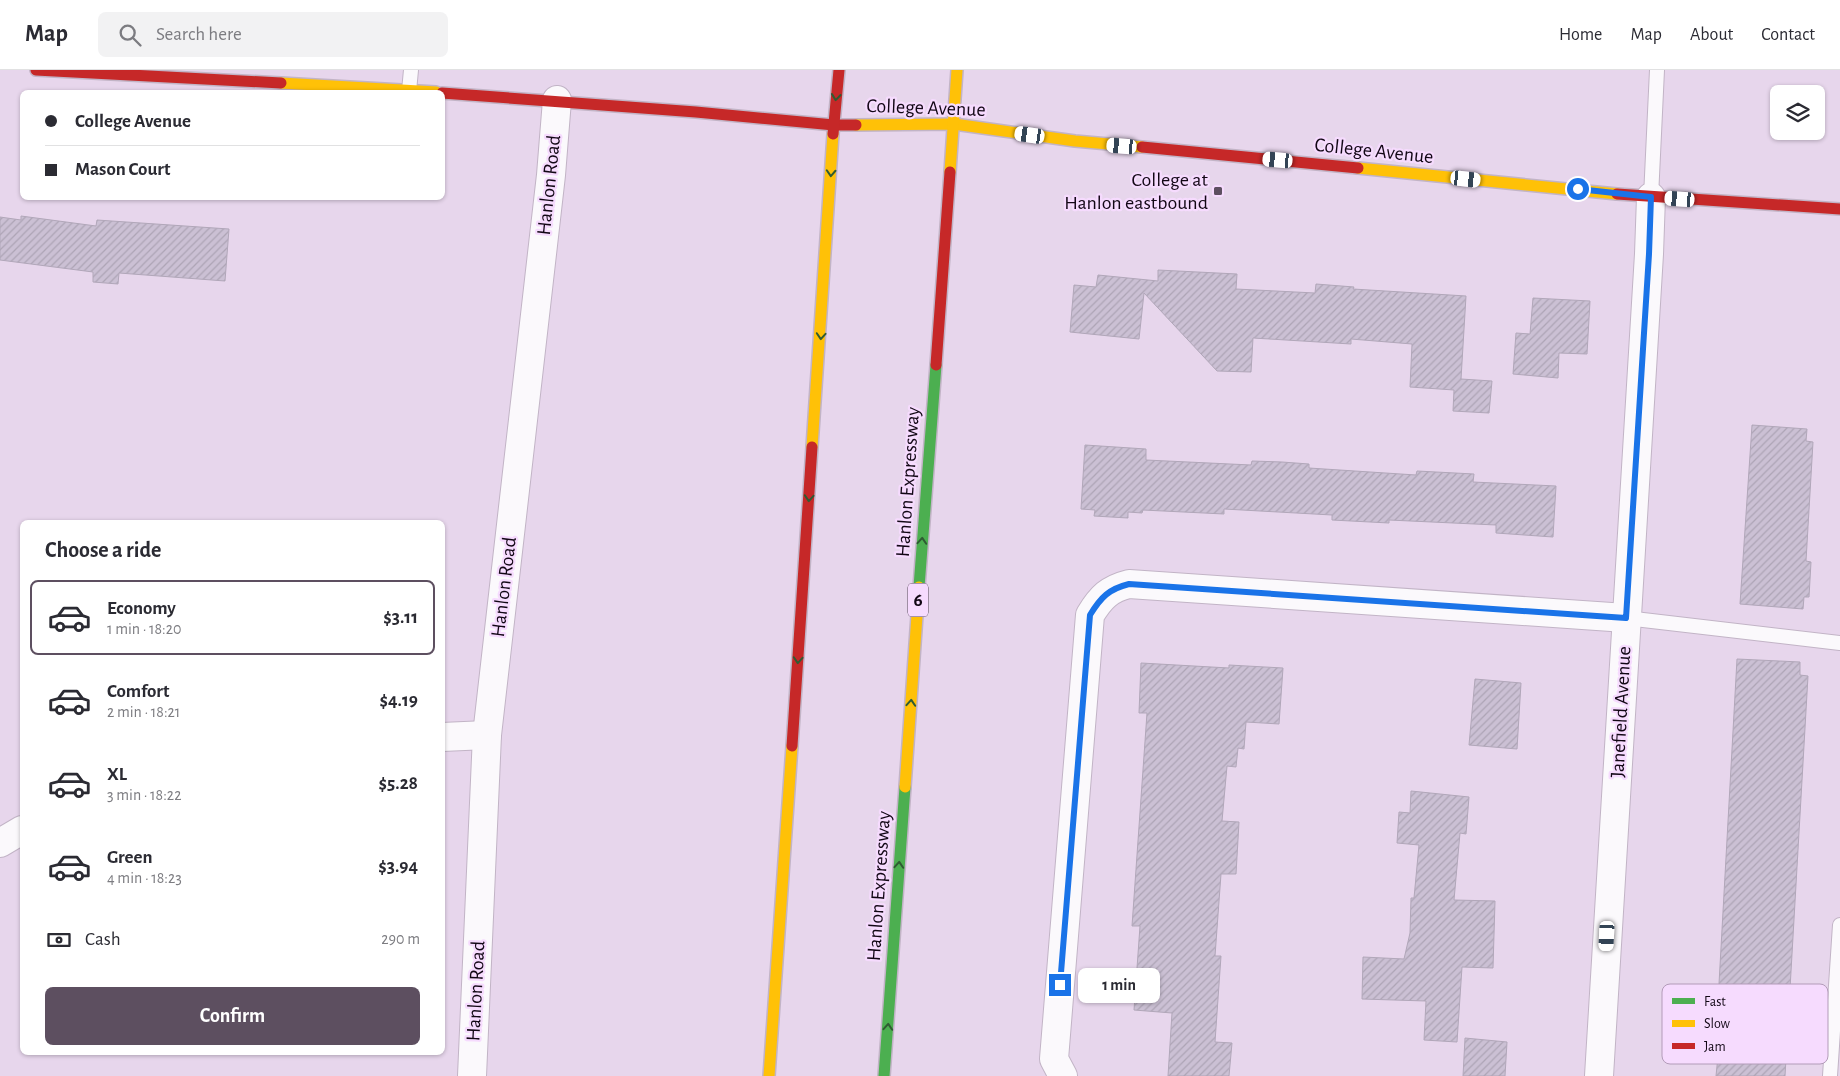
<!DOCTYPE html>
<meta charset="utf-8">
<style>
body{margin:0;font-family:"Alegreya Sans",sans-serif;background:#f2f2f3;color:#2b2b33;height:100vh;display:flex;flex-direction:column;font-size:19px;white-space:nowrap}
*{box-sizing:border-box;margin:0}
p{font-size:16px;color:#7c7c81}
.icon{flex:none;width:28px;height:28px;fill:none;stroke:currentColor;stroke-width:2;stroke-linecap:round;stroke-linejoin:round}
.map{position:relative;flex:1;overflow:hidden}
.panel{position:absolute;left:20px;top:450px;width:425px;height:535px;display:flex;flex-direction:column;background:#fff;border-radius:8px;box-shadow:0 1px 4px #0004}
.panel>*{flex:none}
.top-card{position:absolute;left:20px;top:20px;width:425px;height:110px;border-radius:8px;box-shadow:0 1px 4px #0004;display:grid;align-content:center;height:110px;padding:0 25px;background:#fff}
.tools{position:absolute;left:1770px;top:15px;display:grid;gap:10px}
.tools a{display:grid;place-items:center;width:55px;height:55px;border-radius:8px;background:#fff;box-shadow:0 1px 4px #0004;font-size:25px}
.end{position:absolute;width:22px;height:22px;margin:-11px;border:6px solid #1a73e8;background:#fff;box-shadow:0 0 0 2px #fff}
.from{border-radius:50%}
.bubble{position:absolute;height:35px;border-radius:8px;background:#fff;box-shadow:0 1px 4px #0004;font-size:16px;font-weight:600;line-height:35px;text-align:center}
.car{position:absolute;width:15px;height:30px;margin:-15px -8px;border-radius:6px;box-shadow:0 0 4px 1px #0007;background:linear-gradient(#fff 24%,#345 0 40%,#fff 0 76%,#345 0 86%,#fff 0)}
.top-card b{display:flex;align-items:center;gap:18px;height:48px;font-size:19px}
.top-card b+b{border-top:1px solid #e1e1e2}
.top-card i{width:12px;height:12px;background:#2b2b33}
ul{padding:0;list-style:none}
li{display:flex;align-items:center;gap:15px;height:75px;margin:0 10px 8px;padding:0 15px;border:2px solid transparent;border-radius:8px}
li div{flex:1}
li b{display:block;font-size:19px}
li em{font-style:normal;font-weight:600}
li.active{border-color:#5d4f60}
li>.icon{width:45px;height:45px;stroke-width:1.5}
h2{padding:0 25px;font-size:22px;line-height:60px}
.pay{display:flex;align-items:center;gap:12px;height:55px;padding:0 25px;font-size:19px}
.pay p{margin-inline-start:auto}
.action{display:flex;gap:10px;margin-top:auto;padding:10px 25px}
.action a{flex:1;height:58px;border-radius:8px;background:#5d4f60;color:#fff;font-size:20px;font-weight:600;line-height:58px;text-align:center}
header{display:flex;align-items:center;gap:30px;box-sizing:border-box;height:70px;padding:0 25px;background:#fff;border-bottom:1px solid #e1e1e2}
header strong{font-size:24px}
nav{display:flex;gap:28px;margin-inline-start:auto;font-size:18px}
.search{width:350px;height:45px;background:#f2f2f3;display:flex;align-items:center;gap:12px;box-sizing:border-box;padding:0 18px;border-radius:8px;color:#7c7c81;font-size:19px}
.map>svg:first-child{display:block}
</style>
<header>
<strong>Map</strong>
<div class="search"><svg class="icon" aria-label="search" viewBox="0 0 24 24"><circle cx="10" cy="10" r="6"/><path d="M15 15l6 6"/></svg>Search here</div>
<nav><a>Home</a><a>Map</a><a>About</a><a>Contact</a></nav>
</header>
<div class="map">
<svg width="1840" height="1006" viewBox="0 0 1840 1006">
<defs>
<pattern id="building-hatch" width="6" height="6" patternUnits="userSpaceOnUse" patternTransform="scale(1.25)"><rect width="6" height="6" fill="#cbc0d4"/><path d="M-1 1l2-2M0 6l6-6M5 7l2-2" fill="none" stroke="#ada4b5"/></pattern>
</defs>
<rect width="100%" height="100%" fill="#e7d6ec"/>
<!-- building -->
<g fill="url(#building-hatch)" stroke="#b1a7b9">
<polygon points="21,146 96,156 97,150 229,159 225,211 119,203 118,214 93,212 93,202 0,190 0,147 21,150"/>
<polygon points="1158,200 1237,204 1236,219 1315,223 1316,214 1354,217 1353,219 1466,226 1461,309 1492,311 1489,343 1453,341 1454,320 1410,317 1412,274 1351,269 1351,274 1253,268 1251,302 1217,301 1144,223 1139,269 1070,262 1074,215 1096,217 1098,205 1158,211"/>
<polygon points="1533,228 1590,231 1587,284 1559,283 1558,308 1513,304 1516,263 1530,264"/>
<polygon points="1752,355 1807,359 1806,371 1813,372 1806,491 1811,492 1809,527 1804,527 1803,539 1740,534"/>
<polygon points="1085,375 1146,379 1146,390 1251,395 1252,391 1282,392 1309,394 1309,398 1416,405 1417,401 1474,404 1473,412 1556,416 1553,467 1496,463 1496,455 1389,450 1389,453 1332,450 1332,445 1224,439 1224,444 1143,440 1142,443 1128,442 1128,448 1094,446 1095,440 1081,439"/>
<polygon points="1737,589 1800,592 1800,605 1808,606 1785,1006 1716,1006 1718,986 1715,986"/>
<polygon points="1141,593 1229,598 1229,595 1283,598 1279,654 1246,652 1244,679 1238,678 1236,697 1227,696 1222,751 1239,752 1236,804 1221,804 1215,886 1221,886 1215,972 1232,973 1229,1006 1168,1006 1172,943 1134,940 1140,856 1132,856 1147,643 1139,643"/>
<polygon points="1475,609 1521,613 1517,679 1469,675"/>
<polygon points="1411,721 1469,727 1466,764 1460,763 1454,830 1495,831 1493,898 1462,897 1457,972 1424,970 1426,931 1362,929 1363,887 1404,889 1410,863 1411,828 1414,828 1419,775 1397,773 1399,742 1410,743"/>
<polygon points="1465,968 1507,972 1505,1006 1463,1006"/>
</g>
<g fill="none" stroke-linecap="round" stroke-linejoin="round">
<!-- lane casing -->
<g stroke="#c2b4c6" stroke-width="16">
<g id="lane">
<polyline points="409,21 411,0"/>
<polyline points="1651,127 1657,0"/>
<polyline points="1626,548 1840,573"/>
<polyline points="1830,1006 1840,855"/>
</g>
</g>
<!-- street casing -->
<g stroke="#c2b4c6" stroke-width="30">
<g id="street">
<polyline points="442,667 487,665"/>
<polyline points="0,773 22,760"/>
<polyline points="472,1006 487,665 551,105 557,30"/>
<path d="M1063 1006 1054 989 1090 545C1101 527 1109 519 1129 514L1626 548"/>
<polyline points="1599,1006 1649,184 1651,127"/>
</g>
</g>
<!-- fast casing -->
<g stroke="#c2b4c6" stroke-width="14">
<g id="fast">
<polyline points="919,517 936,295"/>
<polyline points="884,1006 905,717"/>
</g>
</g>
<!-- slow casing -->
<g stroke="#c2b4c6" stroke-width="14">
<g id="slow">
<polyline points="281,13 436,22"/>
<polyline points="856,55 954,54 1075,71 1142,77"/>
<polyline points="1358,98 1617,124"/>
<polyline points="950,102 957,0"/>
<polyline points="812,377 833,64"/>
<polyline points="905,717 919,517"/>
<polyline points="769,1006 792,676"/>
</g>
</g>
<!-- jam casing -->
<g stroke="#c2b4c6" stroke-width="14">
<g id="jam">
<polyline points="36,0 281,13"/>
<polyline points="442,23 696,42 834,55 856,55"/>
<polyline points="833,64 839,0"/>
<polyline points="1142,77 1358,98"/>
<polyline points="1617,124 1840,139"/>
<polyline points="936,295 950,102"/>
<polyline points="792,676 812,377"/>
</g>
</g>
<!-- lane -->
<use href="#lane" stroke="#fbf9fc" stroke-width="14"/>
<!-- street -->
<use href="#street" stroke="#fbf9fc" stroke-width="28"/>
<!-- fast -->
<use href="#fast" stroke="#4caf50" stroke-width="11"/>
<!-- slow -->
<use href="#slow" stroke="#ffc107" stroke-width="11"/>
<!-- jam -->
<use href="#jam" stroke="#c62828" stroke-width="11"/>
</g>
<!-- one-way arrows -->
<defs><path id="oneway-chevron" d="M-2-3.5L2.5 0L-2 3.5" fill="none" stroke-width="1.6" stroke-linecap="round" stroke-linejoin="round" transform="scale(1.25)"/></defs>
<g stroke="#2f5b32">
<use href="#oneway-chevron" transform="translate(836 27) rotate(96)"/>
<use href="#oneway-chevron" transform="translate(831 103) rotate(93)"/>
<use href="#oneway-chevron" transform="translate(821 266) rotate(94)"/>
<use href="#oneway-chevron" transform="translate(809 428) rotate(94)"/>
<use href="#oneway-chevron" transform="translate(922 471) rotate(-86)"/>
<use href="#oneway-chevron" transform="translate(798 590) rotate(94)"/>
<use href="#oneway-chevron" transform="translate(911 633) rotate(-86)"/>
<use href="#oneway-chevron" transform="translate(899 795) rotate(-86)"/>
<use href="#oneway-chevron" transform="translate(888 957) rotate(-86)"/>
</g>
<g fill="none" stroke-linecap="round" stroke-linejoin="round">
<!-- route -->
<path stroke="#1a73e8" stroke-width="6" d="M1060 915 1090 545C1101 527 1109 519 1129 514L1626 548 1649 184 1651 127 1578 119"/>
</g>
<!-- markers -->
<rect fill="#5d4f60" stroke="#f6dbfe" stroke-width="2" x="1213" y="116" width="10" height="10" rx="2.5"/>
<g text-anchor="middle" dominant-baseline="central" stroke-width="4.5" stroke-linejoin="round" paint-order="stroke">
<!-- shield labels -->
<rect fill="#f6dbfe" stroke="#56475b" stroke-width="1" x="908" y="513.5" width="20" height="33" rx="4"/>
<g font-size="19" font-weight="bold" fill="#120715">
<text x="918" y="530">6</text>
</g>
<!-- street labels -->
<g font-size="20" fill="#120715" stroke="#f6dbfe">
<text transform="translate(926 38) rotate(2)">College Avenue</text>
<text transform="translate(1374 81) rotate(6)">College Avenue</text>
<text transform="translate(549 115) rotate(-84)">Hanlon Road</text>
<text transform="translate(908 412) rotate(-86)">Hanlon Expressway</text>
<text transform="translate(504 517) rotate(-83)">Hanlon Road</text>
<text transform="translate(1621 642) rotate(-87)">Janefield Avenue</text>
<text transform="translate(879 816) rotate(-86)">Hanlon Expressway</text>
<text transform="translate(476 921) rotate(-87)">Hanlon Road</text>
</g>
<!-- poi labels -->
<g font-size="20" fill="#120715" stroke="#f6dbfe" text-anchor="end">
<text x="1208" y="110">College at<tspan x="1208" dy="23">Hanlon eastbound</tspan></text>
</g>
</g>
<!-- legend -->
<rect x="1662" y="914" width="166" height="80" rx="8" fill="#f6dbfe" stroke="#b29bb8" stroke-width="1"/>
<rect x="1672" y="928" width="23" height="6" fill="#4caf50"/>
<rect x="1672" y="950" width="23" height="7" fill="#ffc107"/>
<rect x="1672" y="973" width="23" height="6" fill="#c62828"/>
<g font-size="14" fill="#120715">
<text x="1704" y="936">Fast</text>
<text x="1704" y="958">Slow</text>
<text x="1704" y="981">Jam</text>
</g>
</svg>
<div class="tools">
<a><svg class="icon" aria-label="layers" viewBox="0 0 24 24"><path d="M12 4l9 5-9 5-9-5zM3 14l9 5 9-5"/></svg></a>
</div>
<i class="end from" style="left:1578px;top:119px"></i>
<i class="end" style="left:1060px;top:915px"></i>
<div class="bubble" style="left:1078px;top:898px;width:82px">1 min</div>
<i class="car" style="left:1030px;top:65px;rotate:278deg"></i>
<i class="car" style="left:1122px;top:76px;rotate:275deg"></i>
<i class="car" style="left:1278px;top:90px;rotate:275deg"></i>
<i class="car" style="left:1466px;top:109px;rotate:96deg"></i>
<i class="car" style="left:1680px;top:129px;rotate:274deg"></i>
<i class="car" style="left:1607px;top:866px;rotate:183deg"></i>
<div class="top-card">
<b><i class="from"></i>College Avenue</b>
<b><i></i>Mason Court</b>
</div>
<section class="panel">
<h2>Choose a ride</h2>
<ul>
<li class="active"><svg class="icon" aria-label="car" viewBox="0 0 24 24"><path d="M5 17H2v-5l4-1 3-4h7l3 4 3 1v5h-3M9 17h6M6 11h13"/><circle cx="7" cy="17" r="2"/><circle cx="17" cy="17" r="2"/></svg><div><b>Economy</b><p>1 min · 18:20</p></div><em>$3.11</em></li>
<li><svg class="icon" aria-label="car" viewBox="0 0 24 24"><path d="M5 17H2v-5l4-1 3-4h7l3 4 3 1v5h-3M9 17h6M6 11h13"/><circle cx="7" cy="17" r="2"/><circle cx="17" cy="17" r="2"/></svg><div><b>Comfort</b><p>2 min · 18:21</p></div><em>$4.19</em></li>
<li><svg class="icon" aria-label="car" viewBox="0 0 24 24"><path d="M5 17H2v-5l4-1 3-4h7l3 4 3 1v5h-3M9 17h6M6 11h13"/><circle cx="7" cy="17" r="2"/><circle cx="17" cy="17" r="2"/></svg><div><b>XL</b><p>3 min · 18:22</p></div><em>$5.28</em></li>
<li><svg class="icon" aria-label="car" viewBox="0 0 24 24"><path d="M5 17H2v-5l4-1 3-4h7l3 4 3 1v5h-3M9 17h6M6 11h13"/><circle cx="7" cy="17" r="2"/><circle cx="17" cy="17" r="2"/></svg><div><b>Green</b><p>4 min · 18:23</p></div><em>$3.94</em></li>
</ul>
<div class="pay"><svg class="icon" aria-label="cash" viewBox="0 0 24 24"><path d="M3 7h18v10H3z"/><circle cx="12" cy="12" r="2"/></svg>Cash<p>290 m</p></div>
<div class="action"><a>Confirm</a></div>
</section>
</div>
